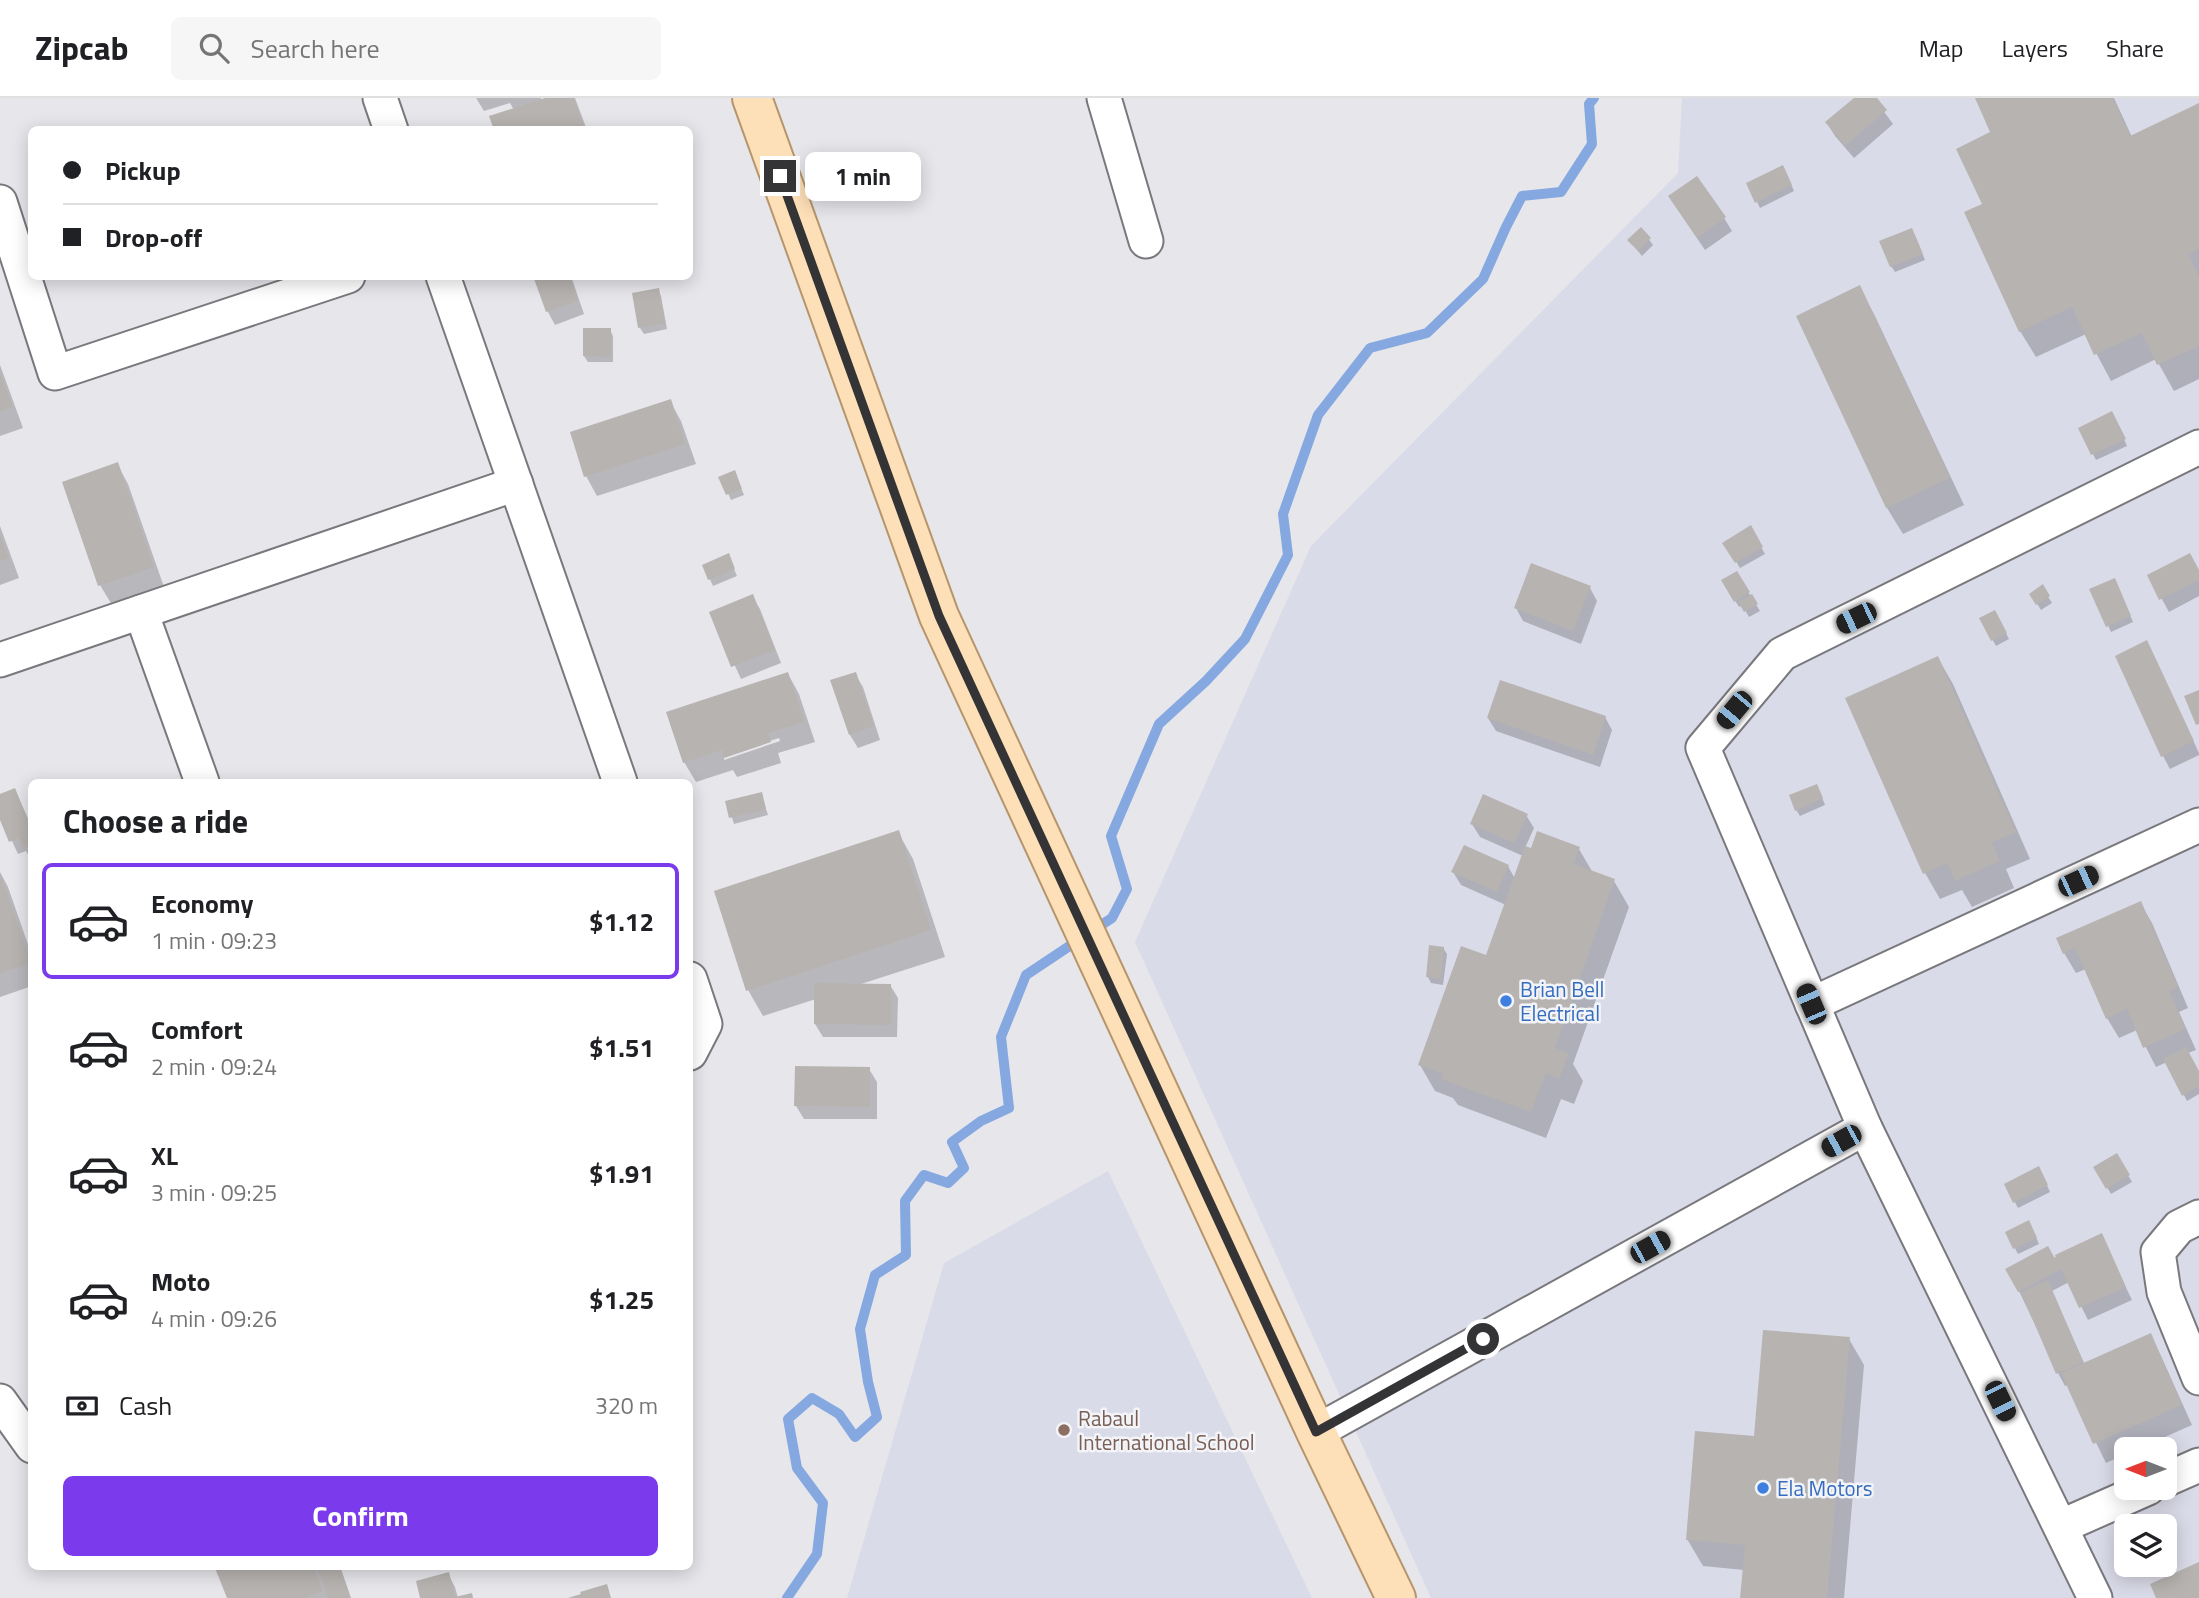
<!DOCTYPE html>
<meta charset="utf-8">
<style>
body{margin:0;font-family:"Titillium Web",sans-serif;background:#f6f6f6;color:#202124;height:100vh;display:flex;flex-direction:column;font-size:26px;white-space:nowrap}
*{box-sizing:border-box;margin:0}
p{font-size:23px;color:#757577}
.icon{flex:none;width:38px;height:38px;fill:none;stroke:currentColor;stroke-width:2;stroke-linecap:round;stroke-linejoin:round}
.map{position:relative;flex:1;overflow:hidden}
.details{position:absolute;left:28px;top:681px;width:665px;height:791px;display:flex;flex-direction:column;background:#fff;border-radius:10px;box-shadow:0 4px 18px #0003}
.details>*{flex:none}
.hud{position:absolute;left:28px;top:28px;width:665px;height:154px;border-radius:10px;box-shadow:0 4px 18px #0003;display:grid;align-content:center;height:154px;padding:0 35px;background:#fff}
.needle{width:46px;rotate:270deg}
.controls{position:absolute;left:2114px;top:1339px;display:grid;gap:14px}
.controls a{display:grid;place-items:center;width:63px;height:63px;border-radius:10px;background:#fff;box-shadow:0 4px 18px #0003;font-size:35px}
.end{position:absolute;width:32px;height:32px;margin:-16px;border:9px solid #343436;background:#fff;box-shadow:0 0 0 4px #fff}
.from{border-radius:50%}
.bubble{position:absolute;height:49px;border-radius:10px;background:#fff;box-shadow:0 4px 18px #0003;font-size:23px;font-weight:700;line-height:49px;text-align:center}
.car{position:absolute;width:21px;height:42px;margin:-21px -10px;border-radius:9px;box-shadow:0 0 5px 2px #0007;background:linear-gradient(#222 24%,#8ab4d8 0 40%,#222 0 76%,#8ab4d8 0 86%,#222 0)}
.hud b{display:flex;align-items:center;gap:24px;height:66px;font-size:26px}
.hud b+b{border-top:2px solid #e0e0e0}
.hud i{width:18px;height:18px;background:#202124}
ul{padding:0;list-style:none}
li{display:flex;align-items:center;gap:21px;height:116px;margin:0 14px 10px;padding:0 21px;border:4px solid transparent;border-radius:10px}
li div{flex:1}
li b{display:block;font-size:26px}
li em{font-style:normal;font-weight:700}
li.selected{border-color:#7c3aed}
li>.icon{width:63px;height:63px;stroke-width:1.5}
h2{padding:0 35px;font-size:32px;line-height:84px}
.pay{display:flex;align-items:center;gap:18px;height:77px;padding:0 35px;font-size:26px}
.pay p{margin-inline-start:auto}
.cta{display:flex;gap:14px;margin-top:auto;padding:14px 35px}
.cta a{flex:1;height:80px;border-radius:10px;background:#7c3aed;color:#fff;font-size:28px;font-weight:700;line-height:80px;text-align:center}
header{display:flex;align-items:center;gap:42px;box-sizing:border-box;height:98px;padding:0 35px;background:#fff;border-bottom:2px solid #e0e0e0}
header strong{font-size:33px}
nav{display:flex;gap:38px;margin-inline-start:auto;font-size:24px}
.search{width:490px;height:63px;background:#f6f6f6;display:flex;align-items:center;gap:18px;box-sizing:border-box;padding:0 24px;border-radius:10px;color:#757577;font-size:26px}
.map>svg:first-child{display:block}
</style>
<header>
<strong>Zipcab</strong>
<div class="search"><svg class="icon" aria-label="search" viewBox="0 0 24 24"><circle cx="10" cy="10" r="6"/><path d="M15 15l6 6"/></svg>Search here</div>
<nav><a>Map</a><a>Layers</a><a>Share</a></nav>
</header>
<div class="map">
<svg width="2199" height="1500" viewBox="0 0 2199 1500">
<rect width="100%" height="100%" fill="#e6e6eb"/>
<!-- built -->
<g fill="#dadbe8" fill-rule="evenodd">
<path d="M1682 0H2199V1500H1431L1135 844 1311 448 1678 75ZM2126 1351H2165V1390H2126ZM2126 1428H2165V1466H2126Z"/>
<polygon points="1108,1073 1312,1500 847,1500 944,1165"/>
</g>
<!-- shadow -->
<g fill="#0003" fill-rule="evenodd">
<polygon points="476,0 541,0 542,3 551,0 575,0 587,32 495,32 514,12 510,5 484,13"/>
<polygon points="1856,0 1874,0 1893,26 1854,60 1835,38 1827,25"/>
<polygon points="1977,0 2114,0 2132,39 2199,7 2199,281 2174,293 2156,261 2111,283 2086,236 2036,259 2020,233 1984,107 1993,35"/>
<polygon points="1786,75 1794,93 1760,110 1757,104"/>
<polygon points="1678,112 1724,120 1732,133 1705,152"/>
<polygon points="1641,131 1653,147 1642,158 1629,142"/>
<polygon points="1915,138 1925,162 1895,174 1891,168"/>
<polygon points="535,178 571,178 584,216 555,227 548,214"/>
<polygon points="1859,190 1874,216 1964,407 1903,436 1887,410 1798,219"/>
<polygon points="658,192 661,198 667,231 644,236 640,230 634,197"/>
<polygon points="610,232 613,238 613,264 588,264 584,258"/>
<polygon points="0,267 23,330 0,338"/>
<polygon points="670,303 681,323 696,366 597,398 586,378"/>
<polygon points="2115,321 2127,348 2096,362 2080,331"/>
<polygon points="117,366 128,386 164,489 112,507 100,487"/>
<polygon points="721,380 737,380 744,397 731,402"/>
<polygon points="0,428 19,480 0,487"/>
<polygon points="1750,430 1765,456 1740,470 1725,445"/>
<polygon points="731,464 737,478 713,488 704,468"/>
<polygon points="2199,474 2199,498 2169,514 2149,478"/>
<polygon points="1736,475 1760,513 1749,519 1742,507 1739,509 1723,483"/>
<polygon points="2117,488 2133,524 2111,534 2092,492"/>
<polygon points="2042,489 2052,505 2041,512 2031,496"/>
<polygon points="1590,490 1597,503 1581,546 1523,523 1516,510"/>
<polygon points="752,498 760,511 781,565 741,581 711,515"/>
<polygon points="1995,514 2009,541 1996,548 1981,521"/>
<polygon points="2154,558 2199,655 2199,657 2170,671 2163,658"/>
<polygon points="1938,560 1953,586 2030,761 2006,771 2014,790 1972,809 1962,792 1940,801 1925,775"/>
<path d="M788 576 799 596 815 644 778 655 781 665 737 679 733 672 696 684 684 664ZM779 640 780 643 724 662V658Z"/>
<polygon points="855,576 863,589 880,642 858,650 850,637"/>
<polygon points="1605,619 1612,632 1600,669 1496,633 1488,620"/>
<polygon points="15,692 32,729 31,762 26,753 18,756 0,717 0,698"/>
<polygon points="1820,694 1825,707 1800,718 1796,712"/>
<polygon points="761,696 768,717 734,726 727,704"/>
<polygon points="1526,717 1534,730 1525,750 1579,751 1593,775 1614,783 1629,809 1573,966 1583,983 1574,1006 1561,1001 1546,1040 1458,1007 1453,1000 1435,993 1420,967 1487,859 1506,807 1461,787 1453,774 1508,768 1515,781 1523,758 1480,739 1472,726"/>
<polygon points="898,734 913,761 945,859 861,886 890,887 898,900 897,939 823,939 815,926 816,901 763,918 748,892"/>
<polygon points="0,774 8,789 32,858 32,888 0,899"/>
<polygon points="2140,805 2152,825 2188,910 2179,914 2196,952 2188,955 2199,976 2199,996 2187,1003 2167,964 2156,969 2137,932 2119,940 2107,920 2086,871 2076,875 2064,855"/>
<polygon points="1443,850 1447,856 1443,887 1431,885 1428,879"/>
<polygon points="869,971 877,984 877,1021 804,1021 796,1008"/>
<polygon points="2116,1057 2132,1084 2111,1096 2096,1070"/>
<polygon points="2042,1076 2050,1094 2018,1110 2006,1087"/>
<polygon points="2032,1130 2039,1146 2018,1156 2007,1135"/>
<polygon points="2101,1138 2132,1202 2088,1222 2069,1184 2052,1193 2085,1267 2150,1238 2161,1258 2192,1327 2138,1351 2126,1351 2126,1356 2106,1365 2068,1287 2065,1288 2058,1275 2019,1193 2054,1160"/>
<polygon points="1849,1241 1864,1267 1844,1500 1742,1500 1744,1472 1703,1468 1687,1441 1755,1340"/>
<polygon points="224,1468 339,1468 350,1500 229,1500"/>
<polygon points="548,1468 561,1468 550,1472"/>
<polygon points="448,1476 455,1489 458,1500 473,1500 422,1500"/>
</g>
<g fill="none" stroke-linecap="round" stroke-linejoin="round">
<!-- stream -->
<g stroke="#85a8e0" stroke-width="10">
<polyline points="1092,833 1112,820 1127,791 1111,738 1159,626 1206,583 1245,541 1288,457 1283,416 1318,317 1370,250 1427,235 1483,181 1506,129 1522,98 1561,94 1592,46 1589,6 1594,0"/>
<polyline points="787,1500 817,1456 823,1405 797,1370 788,1321 812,1300 839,1316 855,1339 877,1319 868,1284 860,1231 875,1177 906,1157 905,1103 924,1077 948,1085 964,1070 952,1044 981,1023 1009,1010 1001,939 1026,877 1080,841"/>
</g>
</g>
<!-- building -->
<g fill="#b7b3b0">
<polygon points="545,0 574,0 585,32 494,32 489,18"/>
<polygon points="1854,0 1877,0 1887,12 1845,48 1825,24"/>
<polygon points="1975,0 2113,0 2130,38 2199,5 2199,151 2188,156 2199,178 2199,248 2157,267 2142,235 2094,257 2072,209 2019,234 1964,114 1982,106 1956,51 1990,34"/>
<polygon points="1783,67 1792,87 1755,105 1746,85"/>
<polygon points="1697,78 1726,119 1697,140 1668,98"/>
<polygon points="1641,129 1651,140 1638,153 1627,142"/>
<polygon points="1912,130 1923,156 1890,169 1879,143"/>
<polygon points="533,178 569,178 578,203 546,214"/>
<polygon points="1860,187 1950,380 1886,410 1796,218"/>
<polygon points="659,190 665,225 638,230 632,195"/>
<polygon points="583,230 611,230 611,259 583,258"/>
<polygon points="0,274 13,309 0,314"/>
<polygon points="671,301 685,346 584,379 570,334"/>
<polygon points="2112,313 2126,341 2091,357 2078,330"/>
<polygon points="118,364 154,469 98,488 62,384"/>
<polygon points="735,372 742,391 726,397 718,379"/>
<polygon points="1751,427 1763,449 1735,465 1722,445"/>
<polygon points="0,437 9,460 0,463"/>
<polygon points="729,455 735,471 708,482 702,467"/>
<polygon points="2190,455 2199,472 2199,482 2159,502 2147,477"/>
<polygon points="1531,465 1591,488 1573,533 1514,510"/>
<polygon points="1737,473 1750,494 1734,504 1721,482"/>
<polygon points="2115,480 2131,518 2106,529 2089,491"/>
<polygon points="2043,486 2050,498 2036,507 2029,496"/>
<polygon points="753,496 775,552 731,569 709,514"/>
<polygon points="1752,496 1758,506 1744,514 1738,504"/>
<polygon points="1995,512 2007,535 1991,543 1979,520"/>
<polygon points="2147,542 2194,643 2161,659 2115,558"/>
<polygon points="1938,558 2016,734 1992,744 2000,763 1955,783 1947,765 1923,776 1845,600"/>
<polygon points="788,574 805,624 768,635 771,644 724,660 722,652 683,665 666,614"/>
<polygon points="856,574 874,628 849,637 830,582"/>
<polygon points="1500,582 1606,618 1593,657 1487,620"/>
<polygon points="2199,592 2199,626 2196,627 2184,598"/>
<polygon points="1817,686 1823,700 1795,713 1789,697"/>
<polygon points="15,690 32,732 32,745 22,749 19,740 9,744 0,722 0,696"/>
<polygon points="762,694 766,711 729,720 725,703"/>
<polygon points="1483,696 1528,716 1514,745 1470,726"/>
<polygon points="899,732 931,832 746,893 714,793"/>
<polygon points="1537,733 1580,749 1574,766 1615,781 1555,950 1569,955 1559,981 1546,975 1531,1014 1441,981 1443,976 1418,967 1461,848 1486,857 1525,748 1531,750"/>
<polygon points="1464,747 1509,767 1497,794 1451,774"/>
<polygon points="0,775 31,865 0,875"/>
<polygon points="2141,803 2178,889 2169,893 2186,931 2143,950 2127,911 2106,921 2075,850 2063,856 2056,840"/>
<polygon points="1429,847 1444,849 1441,881 1426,879"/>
<polygon points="814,885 891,886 891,927 814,926"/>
<polygon points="2186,949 2199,973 2199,988 2182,998 2163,961"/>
<polygon points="795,968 870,969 870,1009 794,1008"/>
<polygon points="2117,1055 2130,1077 2106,1091 2093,1069"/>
<polygon points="2039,1068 2048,1087 2013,1105 2004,1086"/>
<polygon points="2029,1122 2037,1140 2013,1151 2005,1134"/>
<polygon points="2102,1135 2126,1189 2079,1210 2061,1171 2018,1194 2005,1171 2048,1148 2058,1166 2055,1157"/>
<polygon points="2048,1182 2083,1264 2056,1276 2021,1194"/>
<polygon points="1763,1232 1850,1239 1827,1500 1740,1500 1745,1447 1686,1442 1695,1333 1754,1338"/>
<polygon points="2151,1235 2182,1307 2093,1346 2061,1275"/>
<polygon points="2199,1464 2199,1500 2156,1500 2150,1486"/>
<polygon points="219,1468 313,1468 323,1493 305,1500 227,1500 215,1470"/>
<polygon points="317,1468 340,1468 351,1500 328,1500"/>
<polygon points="449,1474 455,1499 472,1495 473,1500 420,1500 416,1483"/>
<polygon points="607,1486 611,1500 568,1500 581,1496 580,1494"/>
</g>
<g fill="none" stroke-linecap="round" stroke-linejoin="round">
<!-- minor casing -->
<g stroke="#78787d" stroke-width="37">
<g id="minor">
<polyline points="380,0 391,32"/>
<polyline points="1104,0 1146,143"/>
<polyline points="0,104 55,275 348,178"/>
<polyline points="443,178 620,684"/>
<polyline points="141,514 202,684"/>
<polyline points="0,562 516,386"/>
<polyline points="690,881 705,926 690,955"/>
<polyline points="1812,906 2199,727"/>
<polyline points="1865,1030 2095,1500"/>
<polyline points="2199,1119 2179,1129 2158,1154 2164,1194 2199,1280"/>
<polyline points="0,1303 32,1348"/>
<polyline points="1316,1334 1865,1030 1703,650 1782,556 2199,349"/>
<polyline points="2165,1382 2199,1367"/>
<polyline points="2062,1428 2148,1390"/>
</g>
</g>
<!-- major casing -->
<g stroke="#b6956b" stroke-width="42">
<polyline id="major" points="752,0 939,518 1316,1334 1396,1500"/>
</g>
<!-- minor -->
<use href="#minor" stroke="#fff" stroke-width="33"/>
<!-- major -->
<use href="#major" stroke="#fddfb8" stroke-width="38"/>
</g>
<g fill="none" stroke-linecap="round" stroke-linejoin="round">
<!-- route -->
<polyline stroke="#343436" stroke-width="9" points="780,78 939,518 1316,1334 1483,1241"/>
</g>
<!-- markers -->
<g fill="#3f7fe0" stroke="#f3f4f8" stroke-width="2.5">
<circle cx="1506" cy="903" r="7"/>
<circle cx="1763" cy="1390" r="7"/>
</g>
<circle fill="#8d6e63" stroke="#f3f4f8" stroke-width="2.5" cx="1064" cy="1332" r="7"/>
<g text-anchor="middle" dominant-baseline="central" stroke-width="5" stroke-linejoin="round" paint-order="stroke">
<!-- shop labels -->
<g font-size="21" fill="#366cbe" stroke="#f3f4f8" text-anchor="start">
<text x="1520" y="891">Brian Bell<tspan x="1520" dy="24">Electrical</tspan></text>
<text x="1777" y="1390">Ela Motors</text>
</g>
<!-- education labels -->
<g font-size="21" fill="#785e54" stroke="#f3f4f8" text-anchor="start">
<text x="1078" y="1320">Rabaul<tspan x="1078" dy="24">International School</tspan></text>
</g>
</g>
</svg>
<div class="controls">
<a><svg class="needle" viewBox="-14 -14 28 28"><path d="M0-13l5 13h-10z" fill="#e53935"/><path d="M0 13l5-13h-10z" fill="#757577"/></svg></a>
<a><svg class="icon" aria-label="layers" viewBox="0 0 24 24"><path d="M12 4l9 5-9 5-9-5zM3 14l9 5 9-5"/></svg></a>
</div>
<i class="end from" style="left:1483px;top:1241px"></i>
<i class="end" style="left:780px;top:78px"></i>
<div class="bubble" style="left:805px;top:54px;width:116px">1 min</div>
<i class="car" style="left:1856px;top:520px;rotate:244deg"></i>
<i class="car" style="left:1734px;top:612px;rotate:220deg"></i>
<i class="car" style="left:2078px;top:783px;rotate:65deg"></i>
<i class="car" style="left:1811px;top:906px;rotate:337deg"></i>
<i class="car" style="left:1841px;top:1043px;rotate:241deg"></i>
<i class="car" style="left:1650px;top:1149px;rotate:61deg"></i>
<i class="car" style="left:2000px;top:1303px;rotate:154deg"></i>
<div class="hud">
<b><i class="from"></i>Pickup</b>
<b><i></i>Drop-off</b>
</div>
<section class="details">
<h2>Choose a ride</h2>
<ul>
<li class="selected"><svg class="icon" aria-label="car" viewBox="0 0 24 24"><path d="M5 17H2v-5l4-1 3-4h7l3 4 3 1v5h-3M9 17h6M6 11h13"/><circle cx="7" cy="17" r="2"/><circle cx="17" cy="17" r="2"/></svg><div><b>Economy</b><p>1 min · 09:23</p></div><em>$1.12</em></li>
<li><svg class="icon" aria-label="car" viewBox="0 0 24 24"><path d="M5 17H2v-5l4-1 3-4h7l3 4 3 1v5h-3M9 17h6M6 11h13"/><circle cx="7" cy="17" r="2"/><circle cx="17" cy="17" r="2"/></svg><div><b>Comfort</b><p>2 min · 09:24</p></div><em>$1.51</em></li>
<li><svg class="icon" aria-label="car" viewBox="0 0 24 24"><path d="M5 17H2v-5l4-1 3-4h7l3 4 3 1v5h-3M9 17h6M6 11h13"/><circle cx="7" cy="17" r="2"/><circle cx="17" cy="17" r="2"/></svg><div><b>XL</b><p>3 min · 09:25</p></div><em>$1.91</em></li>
<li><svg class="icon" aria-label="car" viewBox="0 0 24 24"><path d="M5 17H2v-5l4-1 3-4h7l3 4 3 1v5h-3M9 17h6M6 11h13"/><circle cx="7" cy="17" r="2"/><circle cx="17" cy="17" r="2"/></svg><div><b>Moto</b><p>4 min · 09:26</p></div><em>$1.25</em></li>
</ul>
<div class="pay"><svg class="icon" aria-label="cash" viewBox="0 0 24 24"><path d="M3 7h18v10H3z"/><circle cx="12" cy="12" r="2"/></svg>Cash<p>320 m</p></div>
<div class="cta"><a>Confirm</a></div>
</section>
</div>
